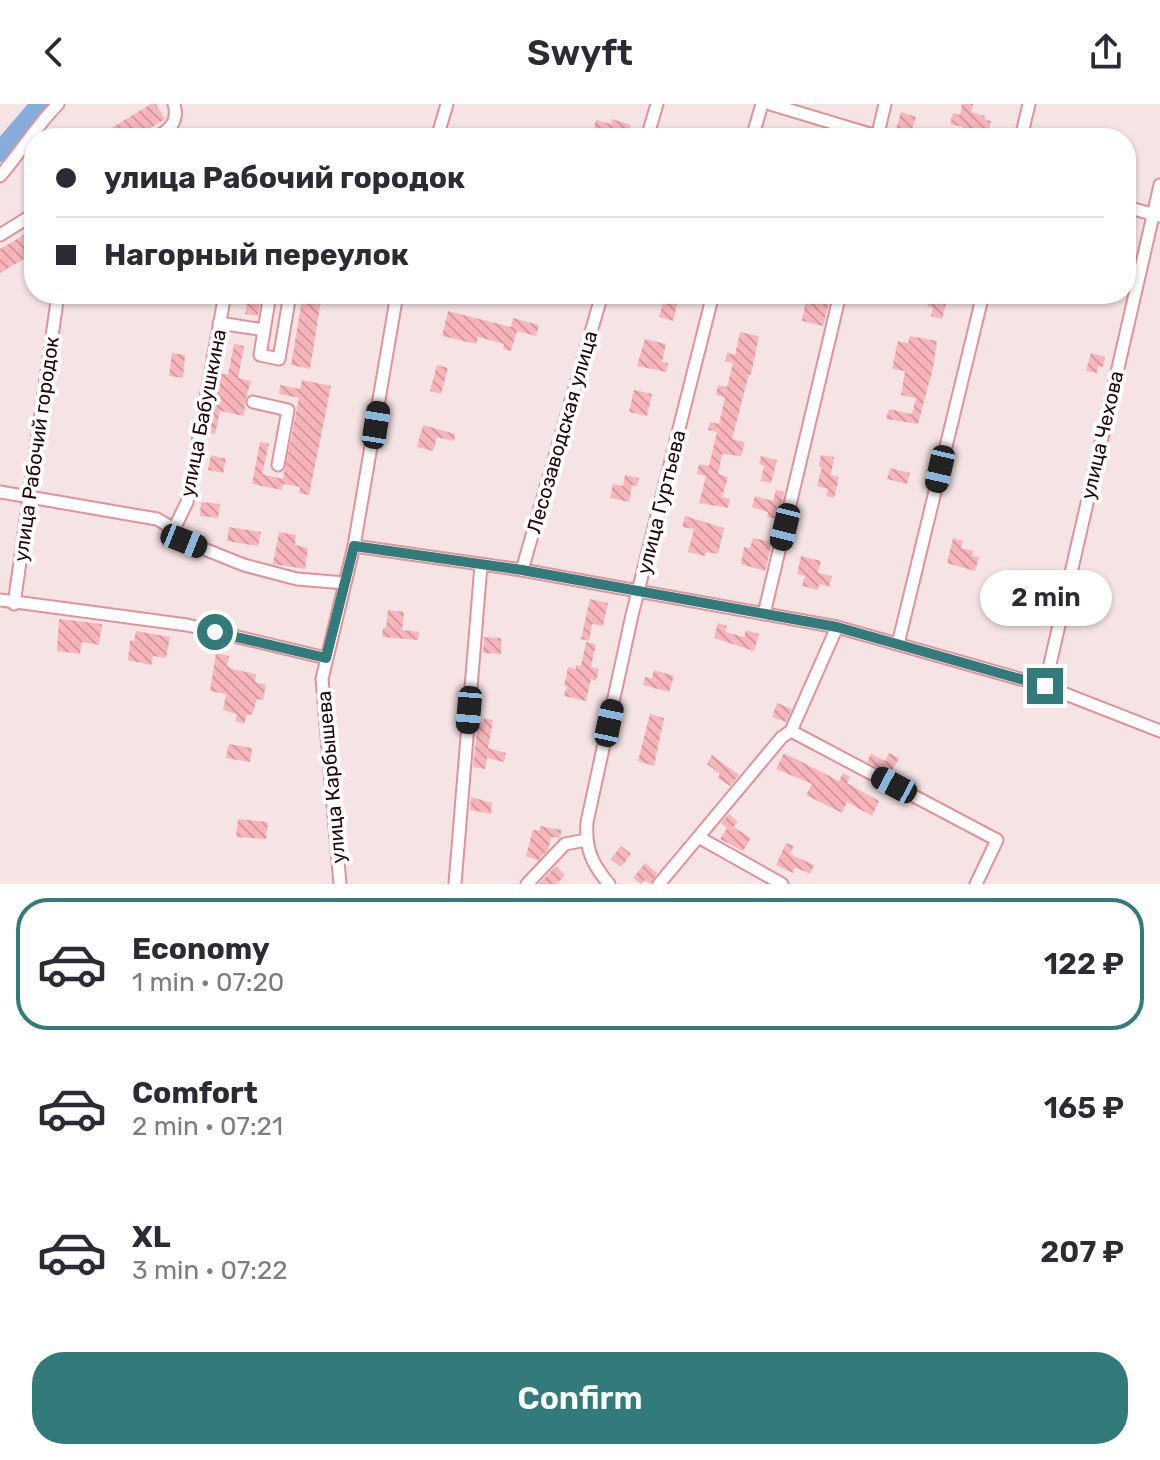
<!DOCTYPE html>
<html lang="en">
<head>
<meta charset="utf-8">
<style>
  body { margin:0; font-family:Rubik,sans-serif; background:#f2f2f3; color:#2b2b33; height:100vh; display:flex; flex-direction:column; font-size:30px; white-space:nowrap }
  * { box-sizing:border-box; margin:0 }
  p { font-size:26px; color:#7c7c81 }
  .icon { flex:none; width:44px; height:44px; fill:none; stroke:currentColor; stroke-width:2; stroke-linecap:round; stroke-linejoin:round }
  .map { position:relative; height:780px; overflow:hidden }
  .drawer { display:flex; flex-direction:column; background:#fff; flex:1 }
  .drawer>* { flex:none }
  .banner { position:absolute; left:24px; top:24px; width:1112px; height:176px; border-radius:32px; box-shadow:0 2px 6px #0004; display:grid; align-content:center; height:176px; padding:0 32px; background:#fff }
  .end { position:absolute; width:36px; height:36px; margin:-18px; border:10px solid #327b7a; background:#fff; box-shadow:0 0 0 4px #fff }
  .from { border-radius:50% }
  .bubble { position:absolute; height:56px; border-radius:28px; background:#fff; box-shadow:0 2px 6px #0004; font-size:26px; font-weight:600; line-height:56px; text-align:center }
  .car { position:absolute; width:24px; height:48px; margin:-24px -12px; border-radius:10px; box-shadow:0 0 6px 2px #0007; background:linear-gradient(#222 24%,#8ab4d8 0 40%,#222 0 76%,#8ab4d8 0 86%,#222 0) }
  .banner b { display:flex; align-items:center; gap:28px; height:76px; font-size:30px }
  .banner b+b { border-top:2px solid #e1e1e2 }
  .banner i { width:20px; height:20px; background:#2b2b33 }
  ul { padding:14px 0 0; list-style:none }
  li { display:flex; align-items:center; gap:24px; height:132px; margin:0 16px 12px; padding:0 16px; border:4px solid transparent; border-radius:32px }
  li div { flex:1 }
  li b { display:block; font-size:30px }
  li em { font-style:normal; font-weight:600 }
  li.active { border-color:#327b7a }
  li>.icon { width:72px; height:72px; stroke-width:1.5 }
  .button { display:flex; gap:16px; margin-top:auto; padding:16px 32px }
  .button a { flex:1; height:92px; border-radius:32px; background:#327b7a; color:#fff; font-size:32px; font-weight:600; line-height:92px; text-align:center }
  header { display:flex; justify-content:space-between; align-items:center; height:104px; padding:0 32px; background:#fff; font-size:36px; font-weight:600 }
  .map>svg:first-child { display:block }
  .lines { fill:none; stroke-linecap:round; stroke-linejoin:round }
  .river { stroke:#85acdb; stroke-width:20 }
  .building { fill:url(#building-back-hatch) }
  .minor-casing { stroke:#e2929a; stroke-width:15 }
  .minor { stroke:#fff; stroke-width:11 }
  .route { stroke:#327b7a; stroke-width:10 }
  .labels { text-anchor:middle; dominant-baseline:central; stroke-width:8; stroke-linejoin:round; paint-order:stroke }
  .street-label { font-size:20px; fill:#210509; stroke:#fff }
</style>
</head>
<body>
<header><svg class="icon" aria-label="back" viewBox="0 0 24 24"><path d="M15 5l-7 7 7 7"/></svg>Swyft<svg class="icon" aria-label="share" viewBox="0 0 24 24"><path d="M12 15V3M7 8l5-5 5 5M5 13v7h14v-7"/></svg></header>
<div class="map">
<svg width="1160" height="780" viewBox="0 0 1160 780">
  <defs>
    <pattern id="building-back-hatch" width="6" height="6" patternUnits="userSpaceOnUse" patternTransform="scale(2)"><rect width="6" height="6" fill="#f8b5bb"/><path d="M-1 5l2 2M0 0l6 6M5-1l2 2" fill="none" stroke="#d49a9f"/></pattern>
  </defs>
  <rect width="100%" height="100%" fill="#f6e4e5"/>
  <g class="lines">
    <path class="river" d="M0 48 41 0"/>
  </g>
  <g class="building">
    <path d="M151 0H156L165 15 134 34H95Z"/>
    <path d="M962 0H973L971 8 985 12 984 15 991 17 987 34 961 30 963 23 950 20 953 9 960 11Z"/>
    <path d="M901 8 916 13 911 29 896 25Z"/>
    <path d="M612 15 631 21 627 34H609V31L593 27 596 16 611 20Z"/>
    <path d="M34 125V149L0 169V145Z"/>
    <path d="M233 190H261L258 212 245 210 247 199 232 197Z"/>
    <path d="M303 190H322L310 265 291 261Z"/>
    <path d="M807 190H831L823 222 802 217Z"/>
    <path d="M899 190H919L947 196 942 215 931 212 933 204 927 202 928 200 899 194Z"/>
    <path d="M664 194 678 197 673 217 659 213Z"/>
    <path d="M448 207 511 223 513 214 539 221 536 232 517 227 511 247 503 245 504 240 478 233 476 240 442 232Z"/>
    <path d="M740 228 759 232 751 271 749 270 732 335 745 338 741 352 722 350 718 370 728 373 722 393 730 395 728 404 699 399 706 372 697 370 699 360 709 362 717 328 708 326 710 318 719 320 725 293 716 291 718 281 727 283 733 259 725 257 727 249 735 251Z"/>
    <path d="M910 232 937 237 933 264 918 320 886 315 889 305 912 310 916 294 901 291 905 267 892 265 898 237 908 239Z"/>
    <path d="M645 235 666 240 662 258 668 259 666 268 637 262Z"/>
    <path d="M234 240 244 242 238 274 251 277 245 297 244 312 220 307 215 330 208 328 219 269 228 271Z"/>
    <path d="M172 249 185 251 183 274 169 272Z"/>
    <path d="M1091 249 1105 253 1103 263 1098 262 1097 269 1086 267Z"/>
    <path d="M437 261 448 264 441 290 430 287Z"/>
    <path d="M302 276 331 282 309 391 299 389 300 383 283 380 282 386 252 380 260 338 269 340 262 370 283 375 299 294 279 290 280 281 300 285Z"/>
    <path d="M634 286 652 290 647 312 629 308Z"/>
    <path d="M423 321 455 330 454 337 437 333 433 347 417 343Z"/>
    <path d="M211 351 226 355 223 369 208 366Z"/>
    <path d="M821 351 834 353 831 371 839 373 834 394 826 392 828 385 817 382 822 363 819 362Z"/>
    <path d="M761 352 777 356 771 379 761 377 764 362 759 360Z"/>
    <path d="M890 364 910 369 907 380 887 375Z"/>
    <path d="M625 371 639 374 637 382 632 381 629 398 610 394 613 380 623 382Z"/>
    <path d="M776 386 784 388 778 415 767 413 768 408 752 403 755 392 773 397Z"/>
    <path d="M201 398 220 400 218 414 200 412Z"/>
    <path d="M685 412 724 424 718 450 706 448 705 452 688 448 694 425 682 423Z"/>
    <path d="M229 423 261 428 258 442 227 437Z"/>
    <path d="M279 428 296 431 295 441 308 444 305 465 273 460Z"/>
    <path d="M753 434 772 438 765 467 741 460 744 443 750 444Z"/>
    <path d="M953 434 963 437 961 444 974 447 972 452 979 453 975 467 947 459Z"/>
    <path d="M801 452 821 457 818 469 832 472 829 483 819 480 818 486 802 482 805 472 797 470Z"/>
    <path d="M590 495 608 499 603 522 592 520 589 537 581 535Z"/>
    <path d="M388 506 404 508 402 526 419 528 418 536 382 533 383 524H386Z"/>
    <path d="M59 515 102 520 99 541 82 538 80 550 57 547Z"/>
    <path d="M718 519 727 522 725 528 744 533 746 526 759 530 754 547 714 534Z"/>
    <path d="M136 527 170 533 166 554 153 552 151 561 128 556 130 536 134 537Z"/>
    <path d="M484 533 501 534V550L483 549Z"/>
    <path d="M586 538 596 540 591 563 599 565 596 577 591 575 586 597 564 592 567 582H564L568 563 576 565V561L581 562Z"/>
    <path d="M216 549 229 552 227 562 232 565 256 570 255 578 266 581 263 596 257 595 252 611 247 610 244 620 235 617 237 610 223 606 226 590 210 587Z"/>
    <path d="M654 566 674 572 669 588 643 581 645 573 652 574Z"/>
    <path d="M777 599 792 605 786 618 772 613Z"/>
    <path d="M650 610 664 614 654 662 638 657Z"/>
    <path d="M484 614 493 616 488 644 506 649 504 658 487 654 485 665 473 663 478 618 483 619Z"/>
    <path d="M229 640 252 644 250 658 226 654Z"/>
    <path d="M784 649 839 677 843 669 850 673 847 679 879 697 872 712 847 698 842 709 806 691 812 680 776 665Z"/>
    <path d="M889 649 899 654 890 670 867 658 871 650 885 657Z"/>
    <path d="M712 651 739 671 730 682 718 674 720 670 707 660Z"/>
    <path d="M471 693 492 699 491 710 470 706Z"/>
    <path d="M729 710 738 718 733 723 751 734 743 747 720 735 727 724 721 719Z"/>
    <path d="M238 715 268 718 266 735 236 733Z"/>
    <path d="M540 722 562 726 559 734 551 733 548 746 538 756 526 752 533 726 539 727Z"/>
    <path d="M786 739 794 742 790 750 814 761 810 770 795 763 793 769 776 761Z"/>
    <path d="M621 742 631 750 621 763 611 755Z"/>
    <path d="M645 759 657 769 651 780 645 776 641 780 633 774Z"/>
    <path d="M556 762 565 771 557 780H539Z"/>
  </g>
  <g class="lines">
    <g class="minor-casing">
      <g id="minor">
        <path d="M770 0 883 34"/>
        <path d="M156 34C170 25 179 18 174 0"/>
        <path d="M437 34 447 0"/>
        <path d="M647 34 657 0"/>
        <path d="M752 34 762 0"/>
        <path d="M877 34 885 0"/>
        <path d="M1021 34 1029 0"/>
        <path d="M0 72C20 49 36 22 58 0"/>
        <path d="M1126 103 1159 112"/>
        <path d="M0 131 34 110"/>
        <path d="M270 190 260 251 279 255 290 190"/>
        <path d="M219 219 264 226"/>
        <path d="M253 298 288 306 278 361"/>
        <path d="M0 388 157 415 174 425 184 437 244 461 297 475 345 479"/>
        <path d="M174 425 187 398 225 190"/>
        <path d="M354 442 522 466 837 523 1045 582 1160 627"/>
        <path d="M522 466 602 190"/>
        <path d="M0 496 187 521 326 554"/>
        <path d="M14 500 58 190"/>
        <path d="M764 510 840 190"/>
        <path d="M898 540 983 190"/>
        <path d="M1045 582 1160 81"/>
        <path d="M791 627 997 736 976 780"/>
        <path d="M700 734 782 780"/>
        <path d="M340 780 322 575 354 442 397 190"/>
        <path d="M455 780 481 461"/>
        <path d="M527 780 565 740 586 736"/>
        <path d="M609 780C592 760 585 745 587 718L632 511 713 190"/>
        <path d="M659 780 782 633 791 627 837 523"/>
      </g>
    </g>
    <use href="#minor" class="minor"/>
  </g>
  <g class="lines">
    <path class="route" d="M215 528 326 554 354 442 522 466 837 523 1045 582"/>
  </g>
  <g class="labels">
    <g class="street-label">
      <text transform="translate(203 309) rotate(-79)">улица Бабушкина</text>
      <text transform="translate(562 328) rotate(-74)">Лесозаводская улица</text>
      <text transform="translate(1102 331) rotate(-77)">улица Чехова</text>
      <text transform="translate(36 345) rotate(-82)">улица Рабочий городок</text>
      <text transform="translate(661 398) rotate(-76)">улица Гуртьева</text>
      <text transform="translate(331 673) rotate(-95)">улица Карбышева</text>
    </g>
  </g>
</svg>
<i class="end from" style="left:215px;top:528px"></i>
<i class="end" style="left:1045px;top:582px"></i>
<div class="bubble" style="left:980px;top:466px;width:132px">2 min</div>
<i class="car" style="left:376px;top:321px;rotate:9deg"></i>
<i class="car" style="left:940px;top:365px;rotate:193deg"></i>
<i class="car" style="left:785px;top:423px;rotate:194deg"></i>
<i class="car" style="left:184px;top:437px;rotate:112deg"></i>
<i class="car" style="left:469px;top:606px;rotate:185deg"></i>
<i class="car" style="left:609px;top:619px;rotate:12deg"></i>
<i class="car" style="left:894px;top:681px;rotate:298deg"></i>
<div class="banner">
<b><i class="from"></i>улица Рабочий городок</b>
<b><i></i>Нагорный переулок</b>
</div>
</div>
<section class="drawer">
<ul>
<li class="active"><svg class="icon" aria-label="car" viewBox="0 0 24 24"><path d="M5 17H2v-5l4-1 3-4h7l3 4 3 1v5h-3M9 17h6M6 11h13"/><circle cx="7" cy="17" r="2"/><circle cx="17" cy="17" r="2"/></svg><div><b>Economy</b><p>1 min · 07:20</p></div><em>122 ₽</em></li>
<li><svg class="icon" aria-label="car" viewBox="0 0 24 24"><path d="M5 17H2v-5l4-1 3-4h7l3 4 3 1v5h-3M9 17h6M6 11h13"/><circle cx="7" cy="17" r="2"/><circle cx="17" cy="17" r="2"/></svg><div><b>Comfort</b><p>2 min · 07:21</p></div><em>165 ₽</em></li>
<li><svg class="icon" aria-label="car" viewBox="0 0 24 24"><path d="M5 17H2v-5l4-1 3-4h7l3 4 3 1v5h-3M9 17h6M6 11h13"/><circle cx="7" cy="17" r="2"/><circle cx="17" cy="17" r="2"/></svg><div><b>XL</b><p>3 min · 07:22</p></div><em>207 ₽</em></li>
</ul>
<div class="button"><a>Confirm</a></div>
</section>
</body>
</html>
